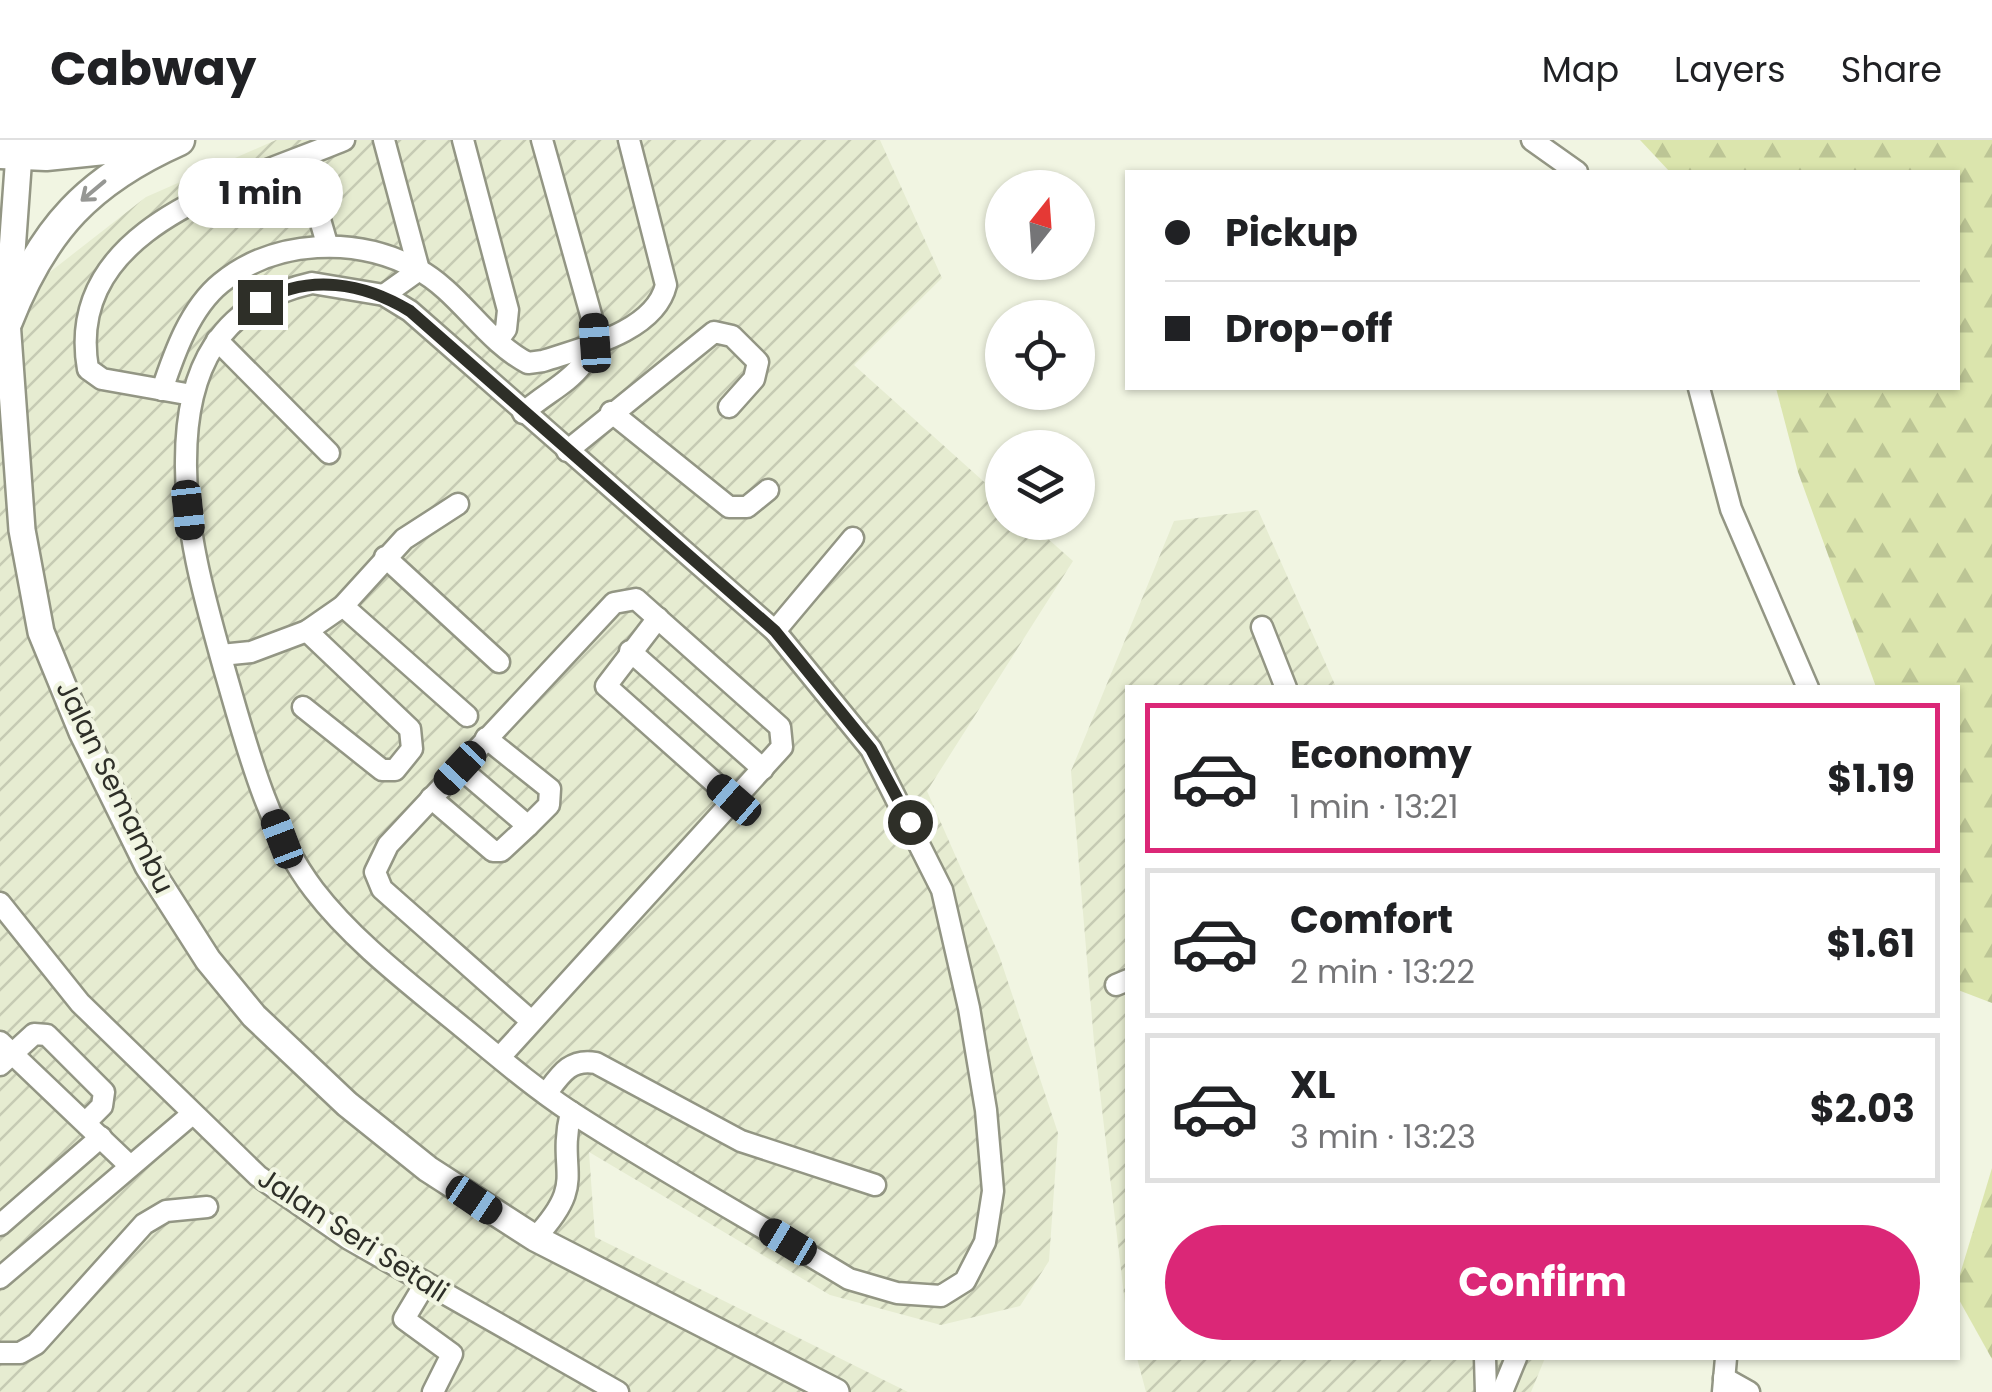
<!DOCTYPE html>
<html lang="en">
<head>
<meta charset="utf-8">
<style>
  body { margin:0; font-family:Poppins,sans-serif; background:#f2f2f2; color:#202124; height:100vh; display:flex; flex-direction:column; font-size:38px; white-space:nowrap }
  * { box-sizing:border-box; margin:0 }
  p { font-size:32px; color:#757577 }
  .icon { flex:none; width:55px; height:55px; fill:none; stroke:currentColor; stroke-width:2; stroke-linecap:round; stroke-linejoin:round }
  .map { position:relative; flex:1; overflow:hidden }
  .panel { position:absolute; left:1125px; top:545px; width:835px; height:675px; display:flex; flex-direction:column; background:#fff; border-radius:0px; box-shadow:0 2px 8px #0004 }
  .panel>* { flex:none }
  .guide { position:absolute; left:1125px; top:30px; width:835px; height:220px; border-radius:0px; box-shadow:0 2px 8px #0004; display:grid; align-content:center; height:220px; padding:0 40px; background:#fff }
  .needle { width:65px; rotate:17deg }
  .tools { position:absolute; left:985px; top:30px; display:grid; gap:20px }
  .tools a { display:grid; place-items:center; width:110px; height:110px; border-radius:50%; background:#fff; box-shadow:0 2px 8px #0004; font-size:50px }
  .end { position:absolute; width:45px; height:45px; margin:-22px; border:12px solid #2e2f28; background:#fff; box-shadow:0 0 0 5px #fff }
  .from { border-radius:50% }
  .bubble { position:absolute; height:70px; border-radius:35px; background:#fff; box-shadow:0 2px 8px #0004; font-size:32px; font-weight:700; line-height:70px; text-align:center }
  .car { position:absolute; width:30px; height:60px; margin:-30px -15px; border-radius:12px; box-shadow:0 0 8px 2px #0007; background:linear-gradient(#222 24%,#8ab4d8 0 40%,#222 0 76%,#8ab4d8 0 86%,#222 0) }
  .guide b { display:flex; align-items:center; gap:35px; height:95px; font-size:38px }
  .guide b+b { border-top:2px solid #e0e0e0 }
  .guide i { width:25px; height:25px; background:#202124 }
  ul { padding:18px 0 0; list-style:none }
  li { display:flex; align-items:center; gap:30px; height:150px; margin:0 20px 15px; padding:0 20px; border:5px solid #e0e0e0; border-radius:0px }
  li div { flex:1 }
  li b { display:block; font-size:38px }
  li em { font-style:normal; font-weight:700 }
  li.selected { border-color:#db2777 }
  li>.icon { width:90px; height:90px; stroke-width:1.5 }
  .action { display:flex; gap:20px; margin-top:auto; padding:20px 40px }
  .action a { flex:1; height:115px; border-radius:60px; background:#db2777; color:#fff; font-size:40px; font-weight:700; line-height:115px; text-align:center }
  header { display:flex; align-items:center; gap:60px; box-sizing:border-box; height:140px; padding:0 50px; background:#fff; border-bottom:2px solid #e0e0e0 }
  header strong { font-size:48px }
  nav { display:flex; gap:55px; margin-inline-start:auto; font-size:35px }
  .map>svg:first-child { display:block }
  .industrial { fill:url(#industrial-furrows) }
  .forest { fill:url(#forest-firs) }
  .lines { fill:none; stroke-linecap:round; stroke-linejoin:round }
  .minor-casing { stroke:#939684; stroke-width:25 }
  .major-casing { stroke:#939684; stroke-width:30 }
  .highway-casing { stroke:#939684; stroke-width:35 }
  .minor { stroke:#fff; stroke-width:20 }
  .major { stroke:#fff; stroke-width:25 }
  .highway { stroke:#fff; stroke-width:30 }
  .oneway { stroke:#969794 }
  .route { stroke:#2e2f28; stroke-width:12 }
  .labels { text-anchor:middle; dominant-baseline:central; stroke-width:9; stroke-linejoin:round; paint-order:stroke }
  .street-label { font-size:28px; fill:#2e2f28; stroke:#f1f5e2 }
</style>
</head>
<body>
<header>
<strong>Cabway</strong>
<nav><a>Map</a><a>Layers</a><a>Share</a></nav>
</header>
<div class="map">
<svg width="1992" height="1252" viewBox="0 0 1992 1252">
  <defs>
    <pattern id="industrial-furrows" width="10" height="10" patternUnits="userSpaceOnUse" patternTransform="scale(2.5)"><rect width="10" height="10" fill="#e6ecd1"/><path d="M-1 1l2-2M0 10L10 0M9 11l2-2" fill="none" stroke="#c6cbb3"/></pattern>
    <pattern id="forest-firs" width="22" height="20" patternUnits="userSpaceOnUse" patternTransform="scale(2.5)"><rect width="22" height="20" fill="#dbe5ad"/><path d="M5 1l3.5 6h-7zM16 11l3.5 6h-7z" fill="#bcc595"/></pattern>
  </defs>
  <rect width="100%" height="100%" fill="#f1f5e2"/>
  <g class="industrial">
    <path d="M276 0H880L942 138 854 225 1002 358V382L1030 383 1073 421 927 651 999 815 1058 993 1049 1121 1020 1166 941 1185 830 1155 589 1012 595 1097 908 1252H0V171L146 57Z"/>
    <path d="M1258 370 1336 547 1128 548 1127 1180 1094 902 1071 631 1174 381Z"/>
    <path d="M1137 1218H1545L1531 1252H1146Z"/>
  </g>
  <g class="forest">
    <path d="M1640 0H1992V863L1958 850V548L1876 547 1798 332 1776 248H1958V32H1670Z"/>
    <path d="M1992 1028V1219L1958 1158V1141Z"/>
  </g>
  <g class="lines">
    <g class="minor-casing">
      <g id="minor">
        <path d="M463 0 508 170 506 189 498 200"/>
        <path d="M1532 0 1577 32"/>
        <path d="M302 17 327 104"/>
        <path d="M312 143 384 155 410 171 775 491 871 609 942 750 969 868 986 970 993 1051 985 1102 965 1141 941 1156 897 1153 849 1139C757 1083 662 1031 571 972 527 943 487 907 446 874 401 837 350 797 314 750 266 687 246 603 224 528 205 460 185 392 186 321 186 229 219 164 312 143Z"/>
        <path d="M384 155 419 130 384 0"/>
        <path d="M217 200 329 313"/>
        <path d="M1699 248 1731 369 1808 548"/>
        <path d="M162 250C174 214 190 168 221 143 275 99 357 96 417 129 459 151 485 201 528 223L543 221C582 208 655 192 666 145L629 0"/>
        <path d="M192 255 102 239 88 229C63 85 242 43 344 0"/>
        <path d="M611 272 729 367H747L768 350"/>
        <path d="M523 273C557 243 597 233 593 182L542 0"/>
        <path d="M567 311 714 192 732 196 758 222 754 239 729 267"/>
        <path d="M385 417 499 522"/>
        <path d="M343 466 467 576"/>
        <path d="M658 478 606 546 734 660"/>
        <path d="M1262 487 1286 548"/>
        <path d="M775 491 853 398"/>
        <path d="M630 511 763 629"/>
        <path d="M221 515 251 512 307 491 343 466 404 399 458 364"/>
        <path d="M303 567 382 630H395L412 609 410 589 307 491"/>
        <path d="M486 598 550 649 549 665 528 686"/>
        <path d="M431 658 493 711H501L528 686 460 628"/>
        <path d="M0 763 80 863 258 1036 349 1099 618 1252"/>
        <path d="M1116 845 1128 840"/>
        <path d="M0 902 129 1025"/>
        <path d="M500 917 782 607 780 587 636 459 614 463 388 705 375 732 382 749 530 880"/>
        <path d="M0 925 34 894 47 895 104 952 102 966 87 981"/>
        <path d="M546 954C560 935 570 918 596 923L741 1001 875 1045"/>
        <path d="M0 1085 101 997"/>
        <path d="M535 1098C589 1040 556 1035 571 972"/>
        <path d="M0 1138 191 975"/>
        <path d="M425 1144 404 1179 452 1214 433 1252"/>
        <path d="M0 1213H20L36 1204 144 1084 166 1071 207 1067"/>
        <path d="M1485 1218 1486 1252"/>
        <path d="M1724 1238 1749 1252"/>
        <path d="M1502 1252 1516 1218"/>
        <path d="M1723 1252 1726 1218"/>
      </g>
    </g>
    <g class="major-casing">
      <path id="major" d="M20 0 7 181 22 390 41 492 82 592 148 726 208 820 254 876 347 964 428 1029 535 1098 836 1252"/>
    </g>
    <g class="highway-casing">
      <g id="highway">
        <path d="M0 13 46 15 153 4"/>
        <path d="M7 181C43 89 89 40 179 0"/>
      </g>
    </g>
    <use href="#minor" class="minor"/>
    <use href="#major" class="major"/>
    <use href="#highway" class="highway"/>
  </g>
  <defs><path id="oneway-shaft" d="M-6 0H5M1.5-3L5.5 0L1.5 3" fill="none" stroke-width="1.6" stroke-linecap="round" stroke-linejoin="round" transform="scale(2.5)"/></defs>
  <use class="oneway" href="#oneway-shaft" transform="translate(93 51) rotate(140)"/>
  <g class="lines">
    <path class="route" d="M260 162C309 133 364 143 410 171L775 491 871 609 910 682"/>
  </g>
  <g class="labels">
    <g class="street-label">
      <text transform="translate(115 647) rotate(64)">Jalan Semambu</text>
      <text transform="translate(353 1095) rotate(33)">Jalan Seri Setali</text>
    </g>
  </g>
</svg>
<div class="tools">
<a><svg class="needle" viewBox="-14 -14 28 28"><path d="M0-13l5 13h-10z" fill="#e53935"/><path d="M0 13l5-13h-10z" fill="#757577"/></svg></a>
<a><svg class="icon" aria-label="locate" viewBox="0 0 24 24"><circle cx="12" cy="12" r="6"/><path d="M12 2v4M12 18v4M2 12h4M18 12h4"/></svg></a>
<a><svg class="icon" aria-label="layers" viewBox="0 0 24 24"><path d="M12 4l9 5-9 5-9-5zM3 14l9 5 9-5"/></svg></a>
</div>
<i class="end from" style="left:910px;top:682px"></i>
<i class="end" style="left:260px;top:162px"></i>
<div class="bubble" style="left:178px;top:18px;width:165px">1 min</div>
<i class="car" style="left:595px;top:203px;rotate:356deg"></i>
<i class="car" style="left:188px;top:370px;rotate:174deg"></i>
<i class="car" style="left:460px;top:628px;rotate:223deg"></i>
<i class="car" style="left:734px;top:660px;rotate:311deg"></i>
<i class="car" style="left:282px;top:699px;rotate:339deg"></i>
<i class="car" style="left:474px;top:1060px;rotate:124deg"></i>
<i class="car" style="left:788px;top:1102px;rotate:301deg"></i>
<div class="guide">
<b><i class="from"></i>Pickup</b>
<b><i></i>Drop-off</b>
</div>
<section class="panel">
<ul>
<li class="selected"><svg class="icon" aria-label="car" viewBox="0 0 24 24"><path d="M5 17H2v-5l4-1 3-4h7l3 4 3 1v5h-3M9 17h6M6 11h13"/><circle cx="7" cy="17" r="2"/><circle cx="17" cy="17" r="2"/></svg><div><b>Economy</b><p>1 min · 13:21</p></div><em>$1.19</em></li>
<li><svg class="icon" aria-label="car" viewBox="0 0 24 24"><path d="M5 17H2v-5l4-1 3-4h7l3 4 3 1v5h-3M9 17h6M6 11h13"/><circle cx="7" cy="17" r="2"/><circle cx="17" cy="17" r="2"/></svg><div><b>Comfort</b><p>2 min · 13:22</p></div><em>$1.61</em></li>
<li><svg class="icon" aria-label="car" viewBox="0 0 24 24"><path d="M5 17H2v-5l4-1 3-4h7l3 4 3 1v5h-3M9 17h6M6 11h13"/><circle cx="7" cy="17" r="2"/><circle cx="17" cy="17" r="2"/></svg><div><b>XL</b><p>3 min · 13:23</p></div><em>$2.03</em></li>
</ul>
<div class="action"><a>Confirm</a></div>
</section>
</div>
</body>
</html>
